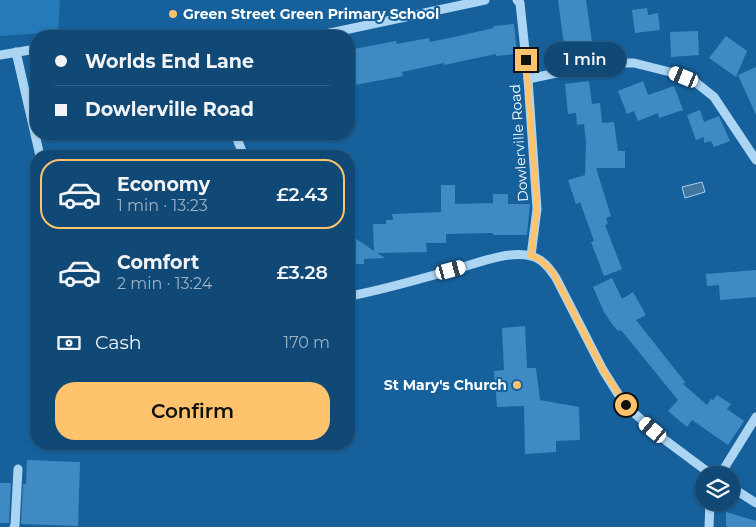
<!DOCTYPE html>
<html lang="en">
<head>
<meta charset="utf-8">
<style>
  body { margin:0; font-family:Montserrat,sans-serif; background:#1e537d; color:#f1f3f6; height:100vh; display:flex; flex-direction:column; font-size:19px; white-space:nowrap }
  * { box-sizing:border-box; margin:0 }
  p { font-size:16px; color:#9cb2c5 }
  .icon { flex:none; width:28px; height:28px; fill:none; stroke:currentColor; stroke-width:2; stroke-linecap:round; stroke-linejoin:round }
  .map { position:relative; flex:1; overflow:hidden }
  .side { position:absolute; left:30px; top:150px; width:325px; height:300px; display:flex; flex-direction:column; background:#104975; border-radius:20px; box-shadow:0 1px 4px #0004,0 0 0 1px #306187 }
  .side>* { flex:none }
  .top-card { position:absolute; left:30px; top:30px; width:325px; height:110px; border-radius:20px; box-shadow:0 1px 4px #0004,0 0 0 1px #306187; display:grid; align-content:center; height:110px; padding:0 25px; background:#104975 }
  .controls { position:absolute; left:695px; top:466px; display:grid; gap:10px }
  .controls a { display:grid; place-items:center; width:45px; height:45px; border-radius:50%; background:#104975; box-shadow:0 1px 4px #0004,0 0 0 1px #306187; font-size:25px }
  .end { position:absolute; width:22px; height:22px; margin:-11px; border:6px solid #ffc36e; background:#111; box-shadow:0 0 0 2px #111 }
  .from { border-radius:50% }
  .bubble { position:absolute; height:35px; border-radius:18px; background:#104975; box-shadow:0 1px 4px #0004,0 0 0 1px #306187; font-size:16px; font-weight:600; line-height:35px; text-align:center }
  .car { position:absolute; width:15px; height:30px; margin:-15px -8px; border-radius:6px; box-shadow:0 0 4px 1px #0007; background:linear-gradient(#fff 24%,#345 0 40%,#fff 0 76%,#345 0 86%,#fff 0) }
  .top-card b { display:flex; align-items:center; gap:18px; height:48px; font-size:19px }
  .top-card b+b { border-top:1px solid #306187 }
  .top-card i { width:12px; height:12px; background:#f1f3f6 }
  ul { padding:9px 0 0; list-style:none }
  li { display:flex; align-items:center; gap:15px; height:70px; margin:0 10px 8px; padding:0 15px; border:2px solid transparent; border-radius:20px }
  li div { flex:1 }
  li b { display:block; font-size:19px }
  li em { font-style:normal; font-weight:600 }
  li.selected { border-color:#ffc36e }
  li>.icon { width:45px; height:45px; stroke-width:1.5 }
  .pay { display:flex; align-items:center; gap:12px; height:55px; padding:0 25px; font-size:19px }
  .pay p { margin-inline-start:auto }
  .button { display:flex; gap:10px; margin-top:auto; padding:10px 25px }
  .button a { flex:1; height:58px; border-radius:20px; background:#ffc36e; color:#111; font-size:20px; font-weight:600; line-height:58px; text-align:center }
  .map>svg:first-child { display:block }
  .green { fill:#257ab9 }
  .water { fill:#41769f; stroke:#9fd2f5 }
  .building { fill:#3f8ac2 }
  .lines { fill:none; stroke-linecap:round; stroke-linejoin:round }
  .minor { stroke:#acd5f3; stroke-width:9 }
  .route { stroke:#ffc36e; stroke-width:6 }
  .poi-dot { fill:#ffc36e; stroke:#16619c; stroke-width:2 }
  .labels { text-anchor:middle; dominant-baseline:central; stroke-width:4; stroke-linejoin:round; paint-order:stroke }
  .poi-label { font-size:14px; font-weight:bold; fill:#fff; stroke:#16619c; text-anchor:start }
  .street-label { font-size:14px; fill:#fff; stroke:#16619c }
</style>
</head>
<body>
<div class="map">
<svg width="756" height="527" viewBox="0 0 756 527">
  <rect width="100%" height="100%" fill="#16619c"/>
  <path class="green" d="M0 0H60L58 32 0 36Z"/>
  <path class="water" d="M702 182 705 192 685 198 682 187Z"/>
  <g class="building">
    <path d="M558 0H586L594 56 566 60Z"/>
    <path d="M647 8 648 15 658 13 660 30 635 33 632 10Z"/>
    <path d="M514 24 517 54 496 56V54L458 62 444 65V63L402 72 403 76 349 86V50L396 41 397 44 429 38 430 42 463 35 494 28 493 26Z"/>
    <path d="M698 31 699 55 671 57 670 32Z"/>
    <path d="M726 36 747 51 736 77 709 58Z"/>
    <path d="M756 67V115L738 75Z"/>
    <path d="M589 81 592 104 600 103 602 123 614 122 618 151H625V168H596L611 216 606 218 608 224 605 225 622 269 604 276 591 242 594 241 580 202 576 204 568 180 585 175 586 142 584 124 577 125 576 113 568 114 565 84Z"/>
    <path d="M643 81 648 95 674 86 683 110 659 118 658 113 638 121 634 111 627 114 618 91Z"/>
    <path d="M700 110 704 122 719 116 730 141 714 147 711 141 704 143V137L696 140 687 115Z"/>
    <path d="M441 185H455V204L493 203V194H508V204H530L527 235H493V233L446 234V243H426L427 252 377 253 385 258 364 259V264H349V234L374 251 373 224H386V220H393L392 214 441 212Z"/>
    <path d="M756 270V297L720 300 719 285 707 286 706 274Z"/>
    <path d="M612 278 622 299 633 292 646 315 636 320 685 382 683 384 707 405 711 399 713 400 717 395 731 404 727 409 744 421 728 445 692 420 687 427 668 411 678 400 621 330 618 331 612 324 604 312 593 287Z"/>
    <path d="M525 326 527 368H536L540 400 579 407 580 440 556 441V452L525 454 524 406 497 407 494 371 504 370 502 328Z"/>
    <path d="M27 460 80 462 78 526 21 524 23 484H26Z"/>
    <path d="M0 483H11L9 523H0Z"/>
    <path d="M726 512 756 521V527H728L726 526Z"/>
  </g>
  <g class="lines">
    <g class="minor">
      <path d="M517 0 520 3 528 79 537 209 531 256"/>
      <path d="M316 36 485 0"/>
      <path d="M16 52 40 156"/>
      <path d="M0 55 36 49"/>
      <path d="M528 79 590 66 617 63H634L674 73 694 81 714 97 756 160"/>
      <path d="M235 134 244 156"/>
      <path d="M349 296C384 290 418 279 453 270 476 264 507 250 531 256 543 259 550 269 556 278L603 370 625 405 661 437 712 475"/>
      <path d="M720 475 756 417"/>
      <path d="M731 487 756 503"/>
      <path d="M14 527 15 525 18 469"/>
      <path d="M709 527 710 502"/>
    </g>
  </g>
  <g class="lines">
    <path class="route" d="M526 60 537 209 531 256 539 259 552 271 603 370 626 405"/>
  </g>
  <g class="poi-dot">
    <circle cx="173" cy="14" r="5"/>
    <circle cx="517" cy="385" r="5"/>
  </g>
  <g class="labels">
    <g class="poi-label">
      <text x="183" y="14">Green Street Green Primary School</text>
      <text x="507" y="385" text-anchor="end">St Mary's Church</text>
    </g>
    <g class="street-label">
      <text transform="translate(519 143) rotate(-94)">Dowlerville Road</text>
    </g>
  </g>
</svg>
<div class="controls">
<a><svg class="icon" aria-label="layers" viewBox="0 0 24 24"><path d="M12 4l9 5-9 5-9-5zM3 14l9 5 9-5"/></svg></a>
</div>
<i class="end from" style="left:626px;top:405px"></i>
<i class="end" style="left:526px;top:60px"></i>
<div class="bubble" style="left:544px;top:42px;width:82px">1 min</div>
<i class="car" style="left:684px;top:77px;rotate:292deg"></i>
<i class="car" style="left:451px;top:270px;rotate:75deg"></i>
<i class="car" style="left:653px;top:430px;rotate:310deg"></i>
<div class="top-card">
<b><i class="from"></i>Worlds End Lane</b>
<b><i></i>Dowlerville Road</b>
</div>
<section class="side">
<ul>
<li class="selected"><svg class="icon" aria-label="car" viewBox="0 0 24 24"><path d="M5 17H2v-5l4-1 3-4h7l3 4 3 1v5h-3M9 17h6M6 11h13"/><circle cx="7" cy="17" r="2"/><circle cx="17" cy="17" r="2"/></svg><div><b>Economy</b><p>1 min · 13:23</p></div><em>£2.43</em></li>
<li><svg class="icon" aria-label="car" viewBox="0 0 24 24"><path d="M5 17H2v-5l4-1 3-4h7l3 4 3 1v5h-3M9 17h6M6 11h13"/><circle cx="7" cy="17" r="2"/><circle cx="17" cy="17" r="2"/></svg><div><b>Comfort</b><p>2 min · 13:24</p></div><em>£3.28</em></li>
</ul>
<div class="pay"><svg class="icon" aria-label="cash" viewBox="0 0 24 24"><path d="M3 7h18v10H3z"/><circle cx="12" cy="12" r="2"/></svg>Cash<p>170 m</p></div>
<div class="button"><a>Confirm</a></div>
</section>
</div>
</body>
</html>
